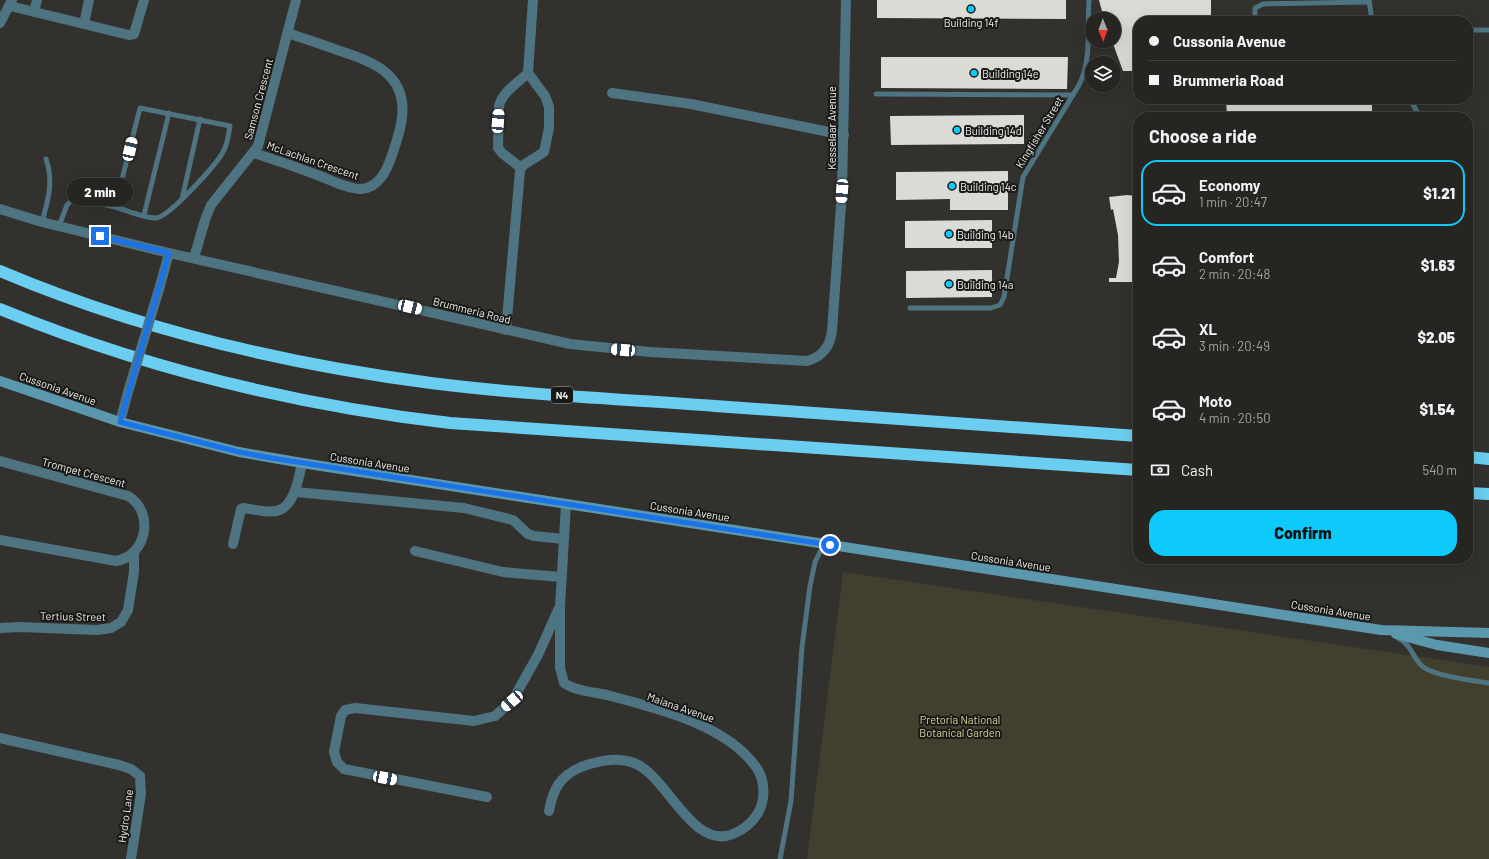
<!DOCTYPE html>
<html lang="en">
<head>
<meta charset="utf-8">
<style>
  body { margin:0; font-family:Barlow,sans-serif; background:#2e2d2a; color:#f1f3f6; height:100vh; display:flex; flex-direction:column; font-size:15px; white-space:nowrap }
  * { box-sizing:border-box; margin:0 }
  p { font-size:13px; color:#a4a5a5 }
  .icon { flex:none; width:22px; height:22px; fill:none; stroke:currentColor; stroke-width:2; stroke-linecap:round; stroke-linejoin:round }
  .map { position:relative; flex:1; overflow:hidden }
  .panel { position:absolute; left:1133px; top:112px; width:340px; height:452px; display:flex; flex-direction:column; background:#262522; border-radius:16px; box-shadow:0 4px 16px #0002,0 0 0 1px #424240 }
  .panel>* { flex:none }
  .banner { position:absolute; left:1133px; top:16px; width:340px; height:88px; border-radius:16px; box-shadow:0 4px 16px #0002,0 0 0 1px #424240; display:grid; align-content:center; height:88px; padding:0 16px; background:#262522 }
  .needle { width:26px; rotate:179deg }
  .controls { position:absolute; left:1085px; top:12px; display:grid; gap:8px }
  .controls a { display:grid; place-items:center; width:36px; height:36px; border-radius:50%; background:#262522; box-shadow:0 4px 16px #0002,0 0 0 1px #424240; font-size:20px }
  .end { position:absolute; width:18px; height:18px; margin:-9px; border:5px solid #1a73e8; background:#fff; box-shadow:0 0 0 2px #fff }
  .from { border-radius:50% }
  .bubble { position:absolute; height:28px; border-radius:14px; background:#262522; box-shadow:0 4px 16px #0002,0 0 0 1px #424240; font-size:13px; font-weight:800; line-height:28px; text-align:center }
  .car { position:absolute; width:12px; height:24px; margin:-12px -6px; border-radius:5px; box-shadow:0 0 3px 1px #0007; background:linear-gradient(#fff 24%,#345 0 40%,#fff 0 76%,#345 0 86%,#fff 0) }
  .banner b { display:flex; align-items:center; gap:14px; height:38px; font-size:15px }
  .banner b+b { border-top:1px solid #424240 }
  .banner i { width:10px; height:10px; background:#f1f3f6 }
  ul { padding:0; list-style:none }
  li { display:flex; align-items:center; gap:12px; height:66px; margin:0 8px 6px; padding:0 8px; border:2px solid transparent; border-radius:16px }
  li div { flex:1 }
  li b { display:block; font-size:15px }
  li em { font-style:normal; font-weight:800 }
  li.current { border-color:#0dcafa }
  li>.icon { width:36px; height:36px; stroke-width:1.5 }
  h2 { padding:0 16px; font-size:18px; line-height:48px }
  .pay { display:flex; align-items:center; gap:10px; height:44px; padding:0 16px; font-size:15px }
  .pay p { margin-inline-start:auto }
  .primary-button { display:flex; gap:8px; margin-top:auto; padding:8px 16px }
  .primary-button a { flex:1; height:46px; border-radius:16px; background:#0dcafa; color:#111; font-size:16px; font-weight:800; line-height:46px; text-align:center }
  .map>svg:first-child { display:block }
  .green { fill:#413f2d }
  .building { fill:#dbdbd5 }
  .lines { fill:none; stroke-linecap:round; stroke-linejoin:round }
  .service { stroke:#4e7381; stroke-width:5 }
  .minor { stroke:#4e7381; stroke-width:10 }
  .secondary { stroke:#5b98ae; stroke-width:10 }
  .motorway { stroke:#6bcef0; stroke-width:12 }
  .minor-bridge { stroke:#4e7381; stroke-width:10 }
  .route { stroke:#1a73e8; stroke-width:5 }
  .poi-dot { fill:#0dcafa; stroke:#191917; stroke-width:1.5 }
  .labels { text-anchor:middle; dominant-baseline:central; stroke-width:4; stroke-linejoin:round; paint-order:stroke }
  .shield { fill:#191917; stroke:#aeadab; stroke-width:1 }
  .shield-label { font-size:10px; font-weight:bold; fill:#eeedea }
  .poi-label { font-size:11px; fill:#eeedea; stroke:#191917; text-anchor:start }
  .street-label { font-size:11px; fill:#eeedea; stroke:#191917 }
  .park-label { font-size:11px; fill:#dad39a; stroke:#191917 }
</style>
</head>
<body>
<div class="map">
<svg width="1489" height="859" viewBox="0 0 1489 859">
  <rect width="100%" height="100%" fill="#32312d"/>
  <path class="green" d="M843 572 1489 667V859H807Z"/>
  <g class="building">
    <path d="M877 0H1066V19L877 18Z"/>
    <path d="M1099 0H1211V21H1138V71H1123L1112 41H1114V19H1104Z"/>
    <path d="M881 57H1068L1067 89 881 88Z"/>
    <path d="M1226 99H1372V117H1227Z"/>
    <path d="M1024 115V144L891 145 890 116Z"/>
    <path d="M1008 171V210H950V199L896 200V172Z"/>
    <path d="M1127 195 1138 196V209L1135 222H1138V262H1133L1138 282H1109V278H1116L1119 262 1118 235 1113 209 1111 210 1109 197Z"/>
    <path d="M992 220V248H905V221Z"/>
    <path d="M992 270V297L906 298V271Z"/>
  </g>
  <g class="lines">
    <g class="service">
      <path d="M1369 0 1372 21"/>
      <path d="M1255 21V8L1263 4 1369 2"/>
      <path d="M1468 30H1489"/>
      <path d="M876 94 1073 95"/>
      <path d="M1410 99 1420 117"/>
      <path d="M182 199 200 119"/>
      <path d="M144 215 169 113"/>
      <path d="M42 222C48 200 54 182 46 159"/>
      <path d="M59 226 67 205 72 200H85L115 207 140 108 230 126C228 135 228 144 223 152 216 165 169 217 156 218 146 219 126 210 115 207"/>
      <path d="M910 308H991L1000 305 1004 297 1023 177 1079 85C1092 60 1087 28 1089 0"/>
      <path d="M1398 638C1412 645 1412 657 1422 666 1432 676 1475 681 1489 683"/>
      <path d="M780 859 791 801 802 647 810 586 815 562 824 544"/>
    </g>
    <g class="minor">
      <path d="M10 6 129 35 134 34 144 0"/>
      <path d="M34 12 37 0"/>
      <path d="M0 23 12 0"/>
      <path d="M84 24 89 0"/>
      <path d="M612 93 691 104 844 135"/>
      <path d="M254 153C276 160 299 168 320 176 333 181 348 189 361 189 379 188 387 170 392 155 396 143 401 130 402 117 407 73 371 61 337 50 321 44 305 39 288 33"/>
      <path d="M521 168 502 153 498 148 499 106C502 92 518 83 528 73"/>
      <path d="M0 209 42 222 169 253 570 344 650 352 807 361C822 357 830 347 832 331L842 191 846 0"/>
      <path d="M194 258 205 220 211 205 258 146 296 0"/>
      <path d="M160 286 169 253"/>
      <path d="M506 330 520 171 522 166 544 152 549 128V107L545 96 528 73 533 0"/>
      <path d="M120 422 128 392"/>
      <path d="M0 461 128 496C155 512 147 556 116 561L0 540"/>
      <path d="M296 492 464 508 513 520 528 534 534 536 564 539"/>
      <path d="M233 544 241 509 243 508C253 509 270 514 280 510 295 503 299 477 302 463"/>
      <path d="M415 551 503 572 560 577"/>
      <path d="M0 628 20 627 97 630 111 628 121 622 128 610 134 572V554"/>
      <path d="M0 738 119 765 131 769 140 776 141 794 131 859"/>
      <path d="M487 797 344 769 337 762 334 752 341 716 345 710 355 708 474 721 495 716 512 701 538 655 558 610"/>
      <path d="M549 811C553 789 560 776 581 767 597 761 616 756 634 763 667 775 692 851 733 834 743 830 752 823 758 813 766 799 765 780 756 767 726 724 655 708 607 695 593 692 575 691 564 683L560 668V607L566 504"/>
    </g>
    <g class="secondary">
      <path d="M0 381 120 422 239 452 302 463 1381 630 1489 633"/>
      <path d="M1396 634 1437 645 1489 653"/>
    </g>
    <g class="motorway">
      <path d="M0 271C137 329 285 364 431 383 525 395 621 399 715 406 856 416 997 426 1138 436"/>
      <path d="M0 309C144 368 296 405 450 423L1138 470"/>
      <path d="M1468 457 1489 459"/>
      <path d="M1468 493 1489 494"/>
    </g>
    <path class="minor-bridge" d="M128 392 160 286"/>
  </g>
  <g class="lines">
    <path class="route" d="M100 236 169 253 120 422 239 452 265 457 830 545"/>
  </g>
  <g class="poi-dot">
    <circle cx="971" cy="9" r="4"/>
    <circle cx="974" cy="73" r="4"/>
    <circle cx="957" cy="130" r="4"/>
    <circle cx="952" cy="186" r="4"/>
    <circle cx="949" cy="234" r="4"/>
    <circle cx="949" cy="284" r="4"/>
  </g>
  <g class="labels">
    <rect class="shield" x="551" y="387" width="22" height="16" rx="3"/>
    <g class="shield-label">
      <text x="562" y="395">N4</text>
    </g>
    <g class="poi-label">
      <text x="971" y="22" text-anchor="middle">Building 14f</text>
      <text x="982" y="73">Building 14e</text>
      <text x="965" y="130">Building 14d</text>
      <text x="960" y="186">Building 14c</text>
      <text x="957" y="234">Building 14b</text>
      <text x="957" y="284">Building 14a</text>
    </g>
    <g class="street-label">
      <text transform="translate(258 99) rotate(-75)">Samson Crescent</text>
      <text transform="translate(831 128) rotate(-90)">Kesselaar Avenue</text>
      <text transform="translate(1039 132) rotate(-59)">Kingfisher Street</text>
      <text transform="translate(313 160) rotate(19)">McLachlan Crescent</text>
      <text transform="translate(472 310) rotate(14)">Brummeria Road</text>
      <text transform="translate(58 388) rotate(19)">Cussonia Avenue</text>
      <text transform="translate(370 462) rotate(9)">Cussonia Avenue</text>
      <text transform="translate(84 472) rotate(15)">Trompet Crescent</text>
      <text transform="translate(690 511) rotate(9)">Cussonia Avenue</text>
      <text transform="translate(1011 561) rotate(9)">Cussonia Avenue</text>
      <text transform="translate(1331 610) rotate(9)">Cussonia Avenue</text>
      <text transform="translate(73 616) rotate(1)">Tertius Street</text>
      <text transform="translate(681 707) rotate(19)">Maiana Avenue</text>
      <text transform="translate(125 816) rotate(-82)">Hydro Lane</text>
    </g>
    <g class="park-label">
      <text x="960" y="719">Pretoria National<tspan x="960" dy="13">Botanical Garden</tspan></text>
    </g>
  </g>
</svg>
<div class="controls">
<a><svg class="needle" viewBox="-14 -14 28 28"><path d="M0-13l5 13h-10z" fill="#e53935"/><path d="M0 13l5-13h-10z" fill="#a4a5a5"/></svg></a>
<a><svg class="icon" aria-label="layers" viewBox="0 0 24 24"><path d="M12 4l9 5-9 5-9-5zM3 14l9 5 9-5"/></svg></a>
</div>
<i class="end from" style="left:830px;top:545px"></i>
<i class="end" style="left:100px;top:236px"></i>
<div class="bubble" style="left:67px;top:178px;width:66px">2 min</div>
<i class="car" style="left:498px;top:121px;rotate:4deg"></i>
<i class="car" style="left:130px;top:149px;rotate:13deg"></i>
<i class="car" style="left:842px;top:191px;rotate:184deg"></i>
<i class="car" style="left:410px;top:307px;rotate:103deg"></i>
<i class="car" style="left:623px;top:350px;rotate:274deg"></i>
<i class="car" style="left:512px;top:701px;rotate:229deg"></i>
<i class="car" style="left:385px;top:778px;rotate:101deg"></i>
<div class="banner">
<b><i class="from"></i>Cussonia Avenue</b>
<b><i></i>Brummeria Road</b>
</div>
<section class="panel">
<h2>Choose a ride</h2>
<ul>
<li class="current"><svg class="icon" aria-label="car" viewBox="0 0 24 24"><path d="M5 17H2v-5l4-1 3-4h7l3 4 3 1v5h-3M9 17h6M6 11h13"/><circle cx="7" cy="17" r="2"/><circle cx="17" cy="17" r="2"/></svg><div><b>Economy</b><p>1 min · 20:47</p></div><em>$1.21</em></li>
<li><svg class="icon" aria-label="car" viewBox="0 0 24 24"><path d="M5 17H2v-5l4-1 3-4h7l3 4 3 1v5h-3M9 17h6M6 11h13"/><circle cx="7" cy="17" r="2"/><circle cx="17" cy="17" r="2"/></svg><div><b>Comfort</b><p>2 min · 20:48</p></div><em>$1.63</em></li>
<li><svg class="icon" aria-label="car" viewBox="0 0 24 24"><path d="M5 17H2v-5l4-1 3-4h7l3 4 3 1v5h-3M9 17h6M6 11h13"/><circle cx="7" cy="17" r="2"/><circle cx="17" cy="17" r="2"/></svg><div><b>XL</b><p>3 min · 20:49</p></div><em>$2.05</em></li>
<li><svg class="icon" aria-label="car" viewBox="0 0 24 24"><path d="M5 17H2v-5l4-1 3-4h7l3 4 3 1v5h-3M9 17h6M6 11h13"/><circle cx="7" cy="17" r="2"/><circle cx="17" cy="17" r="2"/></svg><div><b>Moto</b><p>4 min · 20:50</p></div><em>$1.54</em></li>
</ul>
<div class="pay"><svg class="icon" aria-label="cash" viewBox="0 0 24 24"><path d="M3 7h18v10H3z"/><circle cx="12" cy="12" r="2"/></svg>Cash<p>540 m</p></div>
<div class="primary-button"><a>Confirm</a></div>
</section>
</div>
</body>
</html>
